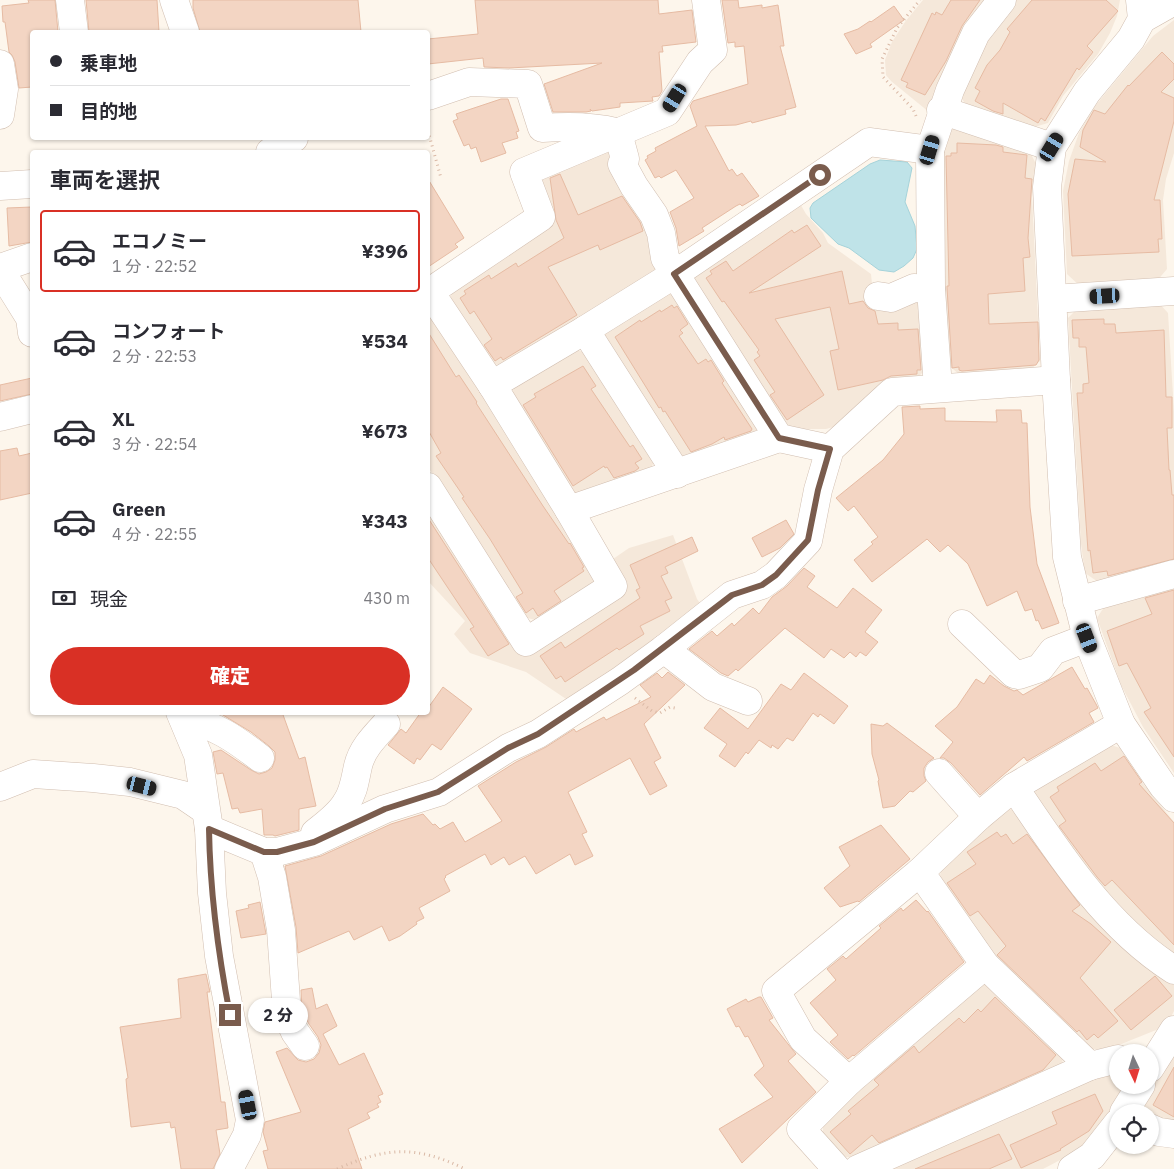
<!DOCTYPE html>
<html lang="ja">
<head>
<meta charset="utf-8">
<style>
  body { margin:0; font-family:"IBM Plex Sans","Noto Sans JP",sans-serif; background:#f2f2f3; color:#2b2b33; height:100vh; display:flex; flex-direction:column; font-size:19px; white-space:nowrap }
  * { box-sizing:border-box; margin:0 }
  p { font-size:16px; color:#7c7c81 }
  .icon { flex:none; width:28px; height:28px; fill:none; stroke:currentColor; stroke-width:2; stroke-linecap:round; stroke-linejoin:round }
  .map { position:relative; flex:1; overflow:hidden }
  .panel { position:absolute; left:30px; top:150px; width:400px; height:565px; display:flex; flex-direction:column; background:#fff; border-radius:5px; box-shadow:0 1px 4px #0004 }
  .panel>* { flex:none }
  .hud { position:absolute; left:30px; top:30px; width:400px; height:110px; border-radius:5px; box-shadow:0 1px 4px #0004; display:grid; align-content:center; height:110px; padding:0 20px; background:#fff }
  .needle { width:32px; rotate:176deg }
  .tools { position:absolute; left:1109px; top:1044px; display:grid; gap:10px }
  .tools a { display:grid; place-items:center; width:50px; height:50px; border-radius:50%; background:#fff; box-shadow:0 1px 4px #0004; font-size:25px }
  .end { position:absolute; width:22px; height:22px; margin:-11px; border:6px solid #7a5c4d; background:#fff; box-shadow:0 0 0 2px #fff }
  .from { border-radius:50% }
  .bubble { position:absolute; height:35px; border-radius:18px; background:#fff; box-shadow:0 1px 4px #0004; font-size:16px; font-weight:800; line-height:35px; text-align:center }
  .car { position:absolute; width:15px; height:30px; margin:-15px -8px; border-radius:6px; box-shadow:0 0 4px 1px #0007; background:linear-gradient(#222 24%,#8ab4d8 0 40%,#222 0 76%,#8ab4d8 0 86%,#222 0) }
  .hud b { display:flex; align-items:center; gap:18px; height:48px; font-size:19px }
  .hud b+b { border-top:1px solid #e1e1e2 }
  .hud i { width:12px; height:12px; background:#2b2b33 }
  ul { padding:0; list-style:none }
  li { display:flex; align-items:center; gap:15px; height:82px; margin:0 10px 8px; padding:0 10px; border:2px solid transparent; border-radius:5px }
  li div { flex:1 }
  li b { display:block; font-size:19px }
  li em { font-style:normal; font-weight:800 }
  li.on { border-color:#d93025 }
  li>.icon { width:45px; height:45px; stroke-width:1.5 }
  h2 { padding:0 20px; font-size:22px; line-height:60px }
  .pay { display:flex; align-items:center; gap:12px; height:55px; padding:0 20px; font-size:19px }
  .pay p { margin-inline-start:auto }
  .cta { display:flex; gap:10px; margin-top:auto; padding:10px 20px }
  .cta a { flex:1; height:58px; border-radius:30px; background:#d93025; color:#fff; font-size:20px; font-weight:800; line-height:58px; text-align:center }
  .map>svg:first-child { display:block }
  .residential { fill:#f5e8da }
  .water { fill:#bfe3e8; stroke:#a5d3da }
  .building { fill:#f3d5c3; stroke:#e6bba3 }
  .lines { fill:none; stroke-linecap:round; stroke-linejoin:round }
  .minor-casing { stroke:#d1beb0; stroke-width:29 }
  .path { stroke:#d9b8a5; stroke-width:3; stroke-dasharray:1 4; stroke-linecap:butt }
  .minor { stroke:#fff; stroke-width:28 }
  .route { stroke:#7a5c4d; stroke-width:6 }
</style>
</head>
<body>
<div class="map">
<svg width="1174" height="1169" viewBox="0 0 1174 1169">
  <rect width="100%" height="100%" fill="#fdf6ec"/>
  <g class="residential">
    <path d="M923 0H989L929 112 891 81 886 75 885 60 892 42 905 22Z"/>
    <path d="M1015 0H1120L1117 16 1110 33 1098 54 1063 96 1048 123 1031 128 967 106 957 92 978 49Z"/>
    <path d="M1174 20V153L1166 179 1163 200 1167 269 1156 282 1080 286 1067 274 1063 191 1069 161 1079 133 1095 106 1153 36Z"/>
    <path d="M961 125 1029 150 1036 164 1032 197 1040 361 1029 371 960 375 947 364 940 241 944 133Z"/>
    <path d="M608 148 664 265 504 366 488 363 450 303 453 284 539 230V184L548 171Z"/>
    <path d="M798 200 806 214 823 233 828 243 871 274 872 284 925 306 928 367 918 377 844 424 826 429H795L783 423 692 283 697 266Z"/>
    <path d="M659 291 677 295 759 423 752 439 691 459 675 453 602 342 606 324Z"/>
    <path d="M1157 301 1168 313 1174 412V566L1101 584 1085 573 1081 544 1068 318 1080 306Z"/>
    <path d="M428 310 596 570 593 586 540 621 523 617 428 467Z"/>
    <path d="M568 347 586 353 655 460 648 474 586 497 569 492 510 401 516 381Z"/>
    <path d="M428 503 523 655 622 591 626 580 613 559 629 548 673 535 697 599 705 610 572 703 526 672 470 653 454 634 465 621 428 581Z"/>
    <path d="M1174 587V773L1143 727 1121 685 1097 618 1106 604Z"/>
    <path d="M1105 743 1120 748 1144 785 1174 822V959L1125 918 1033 798 1039 781Z"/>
    <path d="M1004 808 1020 811 1139 957 1174 985V1011L1166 1026 1109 1049H1091L1003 968 940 881 941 862Z"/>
    <path d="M975 983 993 985 1063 1053 1062 1070 855 1158 839 1156 823 1138V1121Z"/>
    <path d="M1174 1048V1125L1150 1120V1112H1141L1139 1103Z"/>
    <path d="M1115 1068 1117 1073 1118 1085 1125 1086 1087 1146 1043 1169H880Z"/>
  </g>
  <path class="water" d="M880 160 907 162 912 168 905 202 915 226 917 249 913 258 904 266 894 272 879 270 849 248 838 244 811 218 810 208 813 203 870 164Z"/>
  <g class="building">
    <path d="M28 0H55L58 32H32V87L19 88 15 62 12 55 9 52 5 22H3L2 6 29 3Z"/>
    <path d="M86 0H157L159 32H89Z"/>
    <path d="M193 0H358L361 32H200L193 8Z"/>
    <path d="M475 0H658L659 14 692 10 696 42 662 46 663 52H659L662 91 659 96 652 97 653 101 620 103V107L592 111 590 109 591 111 586 112H553L544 84 602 63 509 68 484 67 483 58 428 64V39L478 34Z"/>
    <path d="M722 0H738L739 8 762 5V8L778 5 784 46H780L796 107 785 110 786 114 752 123 751 121 736 125 705 126 729 171 732 169 737 176 742 173 759 196 742 206 740 204 736 206 702 228 704 231 679 246 676 228 670 212 694 198 676 170 661 178 659 176 655 178 645 160 648 158 647 156 656 151 655 148 697 126 690 106 693 101 748 84 744 46 735 47V42L728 43Z"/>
    <path d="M951 0H980L962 26 946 61 925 95 906 87 908 83 901 80 932 13 935 15 936 12 942 15Z"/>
    <path d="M1032 0H1106L1118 11 1087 46 1093 52 1079 70 1077 68 1045 121 1041 118 1038 123 1003 103V114L993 111 975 101 980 91 975 88 987 65 1000 50 1010 32 1007 29Z"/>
    <path d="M894 6 904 20 870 44 872 47 856 54 844 34 858 29 870 21 871 22Z"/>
    <path d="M1162 52 1174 64V79L1161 92 1174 98V121L1154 200H1160L1162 239H1158L1159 252 1072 256 1068 194 1075 159 1106 162 1080 147 1083 130 1094 110 1105 114 1128 85 1129 86Z"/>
    <path d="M501 99H508L519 131 516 132 518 138 502 143 506 153 481 162 476 147 471 149 469 144 464 146 453 121 458 119 456 114Z"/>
    <path d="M957 143 996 145 1003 147V152L1027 155 1025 178 1032 179 1028 238 1030 257 1023 258 1025 291 988 294 989 324 1038 322 1039 360 1036 365 962 371 959 370V367L952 368 947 288V286H949L946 156H951V153H957Z"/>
    <path d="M560 174 578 215 622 196 640 222 643 231 600 250 598 245 548 267 577 315 503 360 501 357 495 361 484 345 492 339 474 311 470 314 460 298 466 294 464 291 489 275 491 279 516 263 518 267 564 238 556 220 550 178Z"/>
    <path d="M428 179 464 238 455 244 458 247 428 267Z"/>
    <path d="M32 207V242L9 246 7 208Z"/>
    <path d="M807 225 821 246 749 293 842 271 849 304 863 301 868 308 875 311 878 324 898 323V330L918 329 921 370H917V374L891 376 883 380 838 390 830 351 839 349 830 307 775 319 824 395 787 420 770 395 775 392 754 360 760 356 757 352 759 350 724 301 722 302 706 278 712 274 710 271 726 261 733 271 792 230 794 233Z"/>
    <path d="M672 305 674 308 677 306 688 324 680 330 683 333 679 336 698 364 706 359 708 362 711 360 724 381 722 383 752 429 751 431 725 440 724 437 712 444 691 452 665 411 663 412 661 407 659 408 615 337 640 320 641 322 660 310 661 312Z"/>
    <path d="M1104 319V324H1115L1116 333 1164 330 1166 397H1172V428H1167L1169 470H1170L1172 495H1174V559L1108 576 1107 571 1093 573 1090 550 1088 551 1077 393H1083V384L1089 383 1086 347H1079V338H1073L1072 320Z"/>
    <path d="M428 332 456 377 459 375 477 402 476 403 543 506 569 544 570 543 584 567 582 568 584 571 554 591 561 601 538 616 533 608 526 613 516 597 523 593 490 539 462 498 464 497 436 456 441 453 428 430Z"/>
    <path d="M583 366 596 386 591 389 630 447 633 445 642 459 635 463 639 468 635 471 614 478 607 467 605 468 604 466 573 486 523 405 536 397 534 394Z"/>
    <path d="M32 378V394L0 401V385Z"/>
    <path d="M920 406V409L945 408V421L997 422 996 410H1021L1022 423H1027L1030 507 1037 564 1059 623 1042 629 1038 620 1036 621 1032 609 1025 611 1017 591 987 606 968 564 948 545 940 552 927 539 872 582 854 560 873 544 871 542 878 537 854 506 848 511 836 498 883 460 904 434 902 407Z"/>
    <path d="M17 448 19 456 32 453V493L0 500V451Z"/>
    <path d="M428 518 509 644 488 656 470 629 474 627 428 558Z"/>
    <path d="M786 520 794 534 780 548 762 557 752 538Z"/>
    <path d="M692 537 698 551 665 567 668 573 661 576 672 598 665 601 670 611 640 626 644 634 619 650 617 648 565 682 561 676 556 679 540 656 561 642 565 648 640 598 636 590 640 588 630 565Z"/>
    <path d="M804 568 815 576 807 587 837 608 853 588 882 610 865 632 878 642 866 656 860 652 856 657 850 652 844 658 831 649 824 658 785 628 738 671 736 669 728 676 721 673 689 649 712 631 717 636 732 623 734 626 753 608 759 614 772 597 787 586Z"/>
    <path d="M1174 590V757L1144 712 1151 708 1127 663 1119 666 1107 631 1152 614 1145 598Z"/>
    <path d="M1072 667 1085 689 1087 688 1096 704 1098 708 1089 713 1094 722 1027 761 1024 757 980 795 951 763 944 758H940L953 742 935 726 957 707 976 679 984 684 990 675 1004 686 1014 691 1017 690 1023 695Z"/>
    <path d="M668 672 685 685 644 724 661 758 654 762 667 786 650 795 630 758 568 792 587 832 582 834 593 856 575 865 570 854 536 874 525 856 509 865 504 857 491 865 485 854 445 876 446 877 444 879 450 891 419 908 424 918 416 922 417 924 400 936 389 941 382 926 354 940 349 931 298 953 296 927 285 866 321 856 391 824 423 814 433 825 435 824 440 829 453 822 465 842 502 821 478 786 516 762 546 747 574 729 576 732 604 717 606 720 651 697 640 685 657 673 662 678Z"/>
    <path d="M804 673 848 706 834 724 820 714 818 717 813 713 793 741 787 738 778 749 772 745 771 748 759 740 748 754 746 752 735 767 719 756 727 744 704 728 720 708 748 729 781 684 791 690Z"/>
    <path d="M443 687 472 709 441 750 432 744 420 760 417 758 414 764 388 745 401 729 406 733 421 712H428V708Z"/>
    <path d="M218 712H282L299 759 305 757 316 806 299 809V830L275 836 273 835H264L262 809 240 813 238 808 232 809 223 773 217 774 213 752 221 750 251 770 259 774 266 772 272 768 275 760V752L269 746 251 732Z"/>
    <path d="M887 723 934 758 928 762 924 768V776L926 781 913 792 910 791 895 806 883 808 878 781 879 780 872 754 871 724 883 726Z"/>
    <path d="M1124 756 1142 782 1139 784 1174 823V945L1112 880 1105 886 1097 877 1059 826 1066 821 1050 797 1059 791 1057 787 1095 763 1101 771Z"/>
    <path d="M881 825 910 859 859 902 858 901 840 907 824 888 850 866 839 847Z"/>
    <path d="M997 832 1001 837 1006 834 1013 844 1027 834 1080 905 1072 911 1091 924 1111 942 1080 978 1118 1021 1098 1038 1094 1034 1087 1040 1079 1030 1077 1032 997 955 1006 946 978 911 970 916 947 883 976 864 967 852Z"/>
    <path d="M916 900 927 912 928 911 964 962 854 1056 853 1055 848 1059 830 1042 838 1035 810 1003 836 980 827 969 843 956 846 959 881 928 879 926 901 908 903 911Z"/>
    <path d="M260 902 266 934 241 938 236 911 249 908 248 905Z"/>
    <path d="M206 974 210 992H207L221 1102H225L228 1128 216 1130 220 1154 213 1169H181L175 1127 171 1128 170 1122 131 1127 127 1091 126 1079 128 1078 120 1027 181 1018 178 979Z"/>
    <path d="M1155 976 1172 996 1131 1030 1114 1010Z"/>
    <path d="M312 988 316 1009 327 1004 337 1026 323 1034 339 1065 364 1053 383 1094 378 1096 381 1102 377 1104 379 1107 367 1113 370 1118 348 1129 362 1169H268L263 1151 268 1150 263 1132 265 1122 301 1112 276 1052 287 1048 298 1060 306 1062 314 1059 319 1053 321 1045 318 1037 309 1024 302 1011 301 990Z"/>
    <path d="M759 997H761L773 1018 769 1020 796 1054 788 1061 816 1092 742 1163 719 1129 773 1097 754 1075 764 1066 748 1036 745 1037 739 1026 736 1027 727 1009 746 999 748 1002Z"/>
    <path d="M995 997 1056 1055 1043 1070 879 1143 872 1135 850 1154 830 1132 851 1114 848 1111 879 1085 874 1080 914 1046 919 1053 959 1018 964 1023 978 1009 981 1012Z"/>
    <path d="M1174 1067V1117L1153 1105Z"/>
    <path d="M1095 1094 1103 1111 1089 1131 1060 1149 1061 1150 1021 1168 1010 1145 1057 1124 1052 1112Z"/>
    <path d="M999 1134 1012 1159 989 1169H915Z"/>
  </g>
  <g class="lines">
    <g class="minor-casing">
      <g id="minor">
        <path d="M70 0 74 32"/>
        <path d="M174 0 185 32"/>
        <path d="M1140 0 1142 19 1131 39 1087 92 1052 147 1047 187 1056 380 1067 557 1087 638 1121 724 1163 786 1174 798"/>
        <path d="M1142 19 1174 1"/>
        <path d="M0 64 4 89 0 115"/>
        <path d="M428 96 469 82 528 84 542 128C567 126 592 126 616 132"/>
        <path d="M941 110 1052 147"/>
        <path d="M618 133 625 159 622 164 634 186 654 215 661 233 665 258 675 274 585 330 677 474"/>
        <path d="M270 152 294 138"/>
        <path d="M0 186 32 184"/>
        <path d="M0 268 32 257"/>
        <path d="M0 270 30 318 32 333"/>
        <path d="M430 292 492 385 569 510"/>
        <path d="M428 293 541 217 524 172 667 112 700 62 713 50 706 0"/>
        <path d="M878 296 891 298 914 288 931 289"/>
        <path d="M1053 299 1174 291"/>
        <path d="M492 385 585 330"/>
        <path d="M938 388 931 289 930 150 950 90 976 33 1002 0"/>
        <path d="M0 417 32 409"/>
        <path d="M830 449 779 438 675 274 869 142 930 150"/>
        <path d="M428 487 526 642 613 586 569 510 779 438"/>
        <path d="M1077 601 1174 574"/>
        <path d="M962 624 1014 674 1019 675 1040 668 1053 651 1087 638"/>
        <path d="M664 649 713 687 748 701"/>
        <path d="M180 712 198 755 209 829 212 893 219 956 250 1120 247 1135 229 1169"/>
        <path d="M183 718C215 725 234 738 260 758"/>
        <path d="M939 773 978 817"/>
        <path d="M0 787 33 774 93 778 130 782 183 795 205 810"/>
        <path d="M1014 787C1059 854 1105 926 1174 970"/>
        <path d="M209 829 264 852H277L314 842 385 809 439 792 508 748 538 734 620 681 664 649 732 595 762 585 776 575 808 541 818 490 830 449 892 392 1056 380"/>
        <path d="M315 833C326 824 339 815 346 803 354 792 355 779 358 766 362 749 374 737 386 724"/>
        <path d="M264 852 272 877 281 930 287 1015 295 1032 305 1046"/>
        <path d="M920 872 985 965 1090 1066"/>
        <path d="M1150 1068 1174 1030"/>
        <path d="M849 1081 985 965"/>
        <path d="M1124 1112 1141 1085"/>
        <path d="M1150 1128 1159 1132 1174 1134"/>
        <path d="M837 1169 801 1129 849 1081 803 1039 776 991 920 872 978 817 1014 787 1121 724"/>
        <path d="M858 1169 1090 1066 1118 1059"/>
        <path d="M1072 1169 1092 1156 1118 1123"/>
      </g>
    </g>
    <g class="path">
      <path d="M916 116 913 109 883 77 882 59 897 28 920 0"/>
      <path d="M428 131 441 178"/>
      <path d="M635 698 652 711 660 713 670 707 675 708"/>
      <path d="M337 1169C386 1147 416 1145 465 1169"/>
    </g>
    <use href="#minor" class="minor"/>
  </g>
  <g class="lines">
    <path class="route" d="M230 1015C218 953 210 892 209 829L264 852H277L314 842 385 809 438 792 508 748 538 734 634 670 732 595 762 585 776 575 808 540 818 490 830 449 779 438 674 274 820 175"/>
  </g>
</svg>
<div class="tools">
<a><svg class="needle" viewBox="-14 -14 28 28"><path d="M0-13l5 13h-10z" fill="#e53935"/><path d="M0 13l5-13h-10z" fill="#7c7c81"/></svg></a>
<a><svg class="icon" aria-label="locate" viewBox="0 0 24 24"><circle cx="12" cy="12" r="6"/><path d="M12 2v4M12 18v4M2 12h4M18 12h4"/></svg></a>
</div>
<i class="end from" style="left:820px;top:175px"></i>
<i class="end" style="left:230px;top:1015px"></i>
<div class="bubble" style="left:248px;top:998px;width:60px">2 分</div>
<i class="car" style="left:675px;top:98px;rotate:212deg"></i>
<i class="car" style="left:1052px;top:147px;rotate:31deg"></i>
<i class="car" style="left:930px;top:150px;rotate:17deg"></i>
<i class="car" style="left:1105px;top:296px;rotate:267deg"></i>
<i class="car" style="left:1087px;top:638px;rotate:159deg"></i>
<i class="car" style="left:142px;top:786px;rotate:104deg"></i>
<i class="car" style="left:248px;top:1105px;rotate:349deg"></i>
<div class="hud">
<b><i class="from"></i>乗車地</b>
<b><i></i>目的地</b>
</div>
<section class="panel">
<h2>車両を選択</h2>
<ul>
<li class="on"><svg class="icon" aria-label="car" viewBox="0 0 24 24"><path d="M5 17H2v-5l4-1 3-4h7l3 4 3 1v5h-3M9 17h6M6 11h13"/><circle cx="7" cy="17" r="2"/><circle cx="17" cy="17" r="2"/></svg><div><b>エコノミー</b><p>1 分 · 22:52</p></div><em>¥396</em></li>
<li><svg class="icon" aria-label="car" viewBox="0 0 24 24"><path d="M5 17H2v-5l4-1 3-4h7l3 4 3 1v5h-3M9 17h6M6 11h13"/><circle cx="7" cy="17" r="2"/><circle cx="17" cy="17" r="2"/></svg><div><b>コンフォート</b><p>2 分 · 22:53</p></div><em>¥534</em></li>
<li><svg class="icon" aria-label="car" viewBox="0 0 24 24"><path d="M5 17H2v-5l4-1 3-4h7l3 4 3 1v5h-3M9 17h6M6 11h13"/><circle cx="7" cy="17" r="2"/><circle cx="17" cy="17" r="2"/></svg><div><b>XL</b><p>3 分 · 22:54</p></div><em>¥673</em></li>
<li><svg class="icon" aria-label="car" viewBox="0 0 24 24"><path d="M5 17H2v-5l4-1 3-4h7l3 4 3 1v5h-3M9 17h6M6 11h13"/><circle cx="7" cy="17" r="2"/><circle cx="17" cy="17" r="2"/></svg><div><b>Green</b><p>4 分 · 22:55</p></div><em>¥343</em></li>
</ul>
<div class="pay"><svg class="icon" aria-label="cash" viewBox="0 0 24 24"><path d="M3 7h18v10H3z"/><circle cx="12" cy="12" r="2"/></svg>現金<p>430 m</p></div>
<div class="cta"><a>確定</a></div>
</section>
</div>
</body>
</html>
